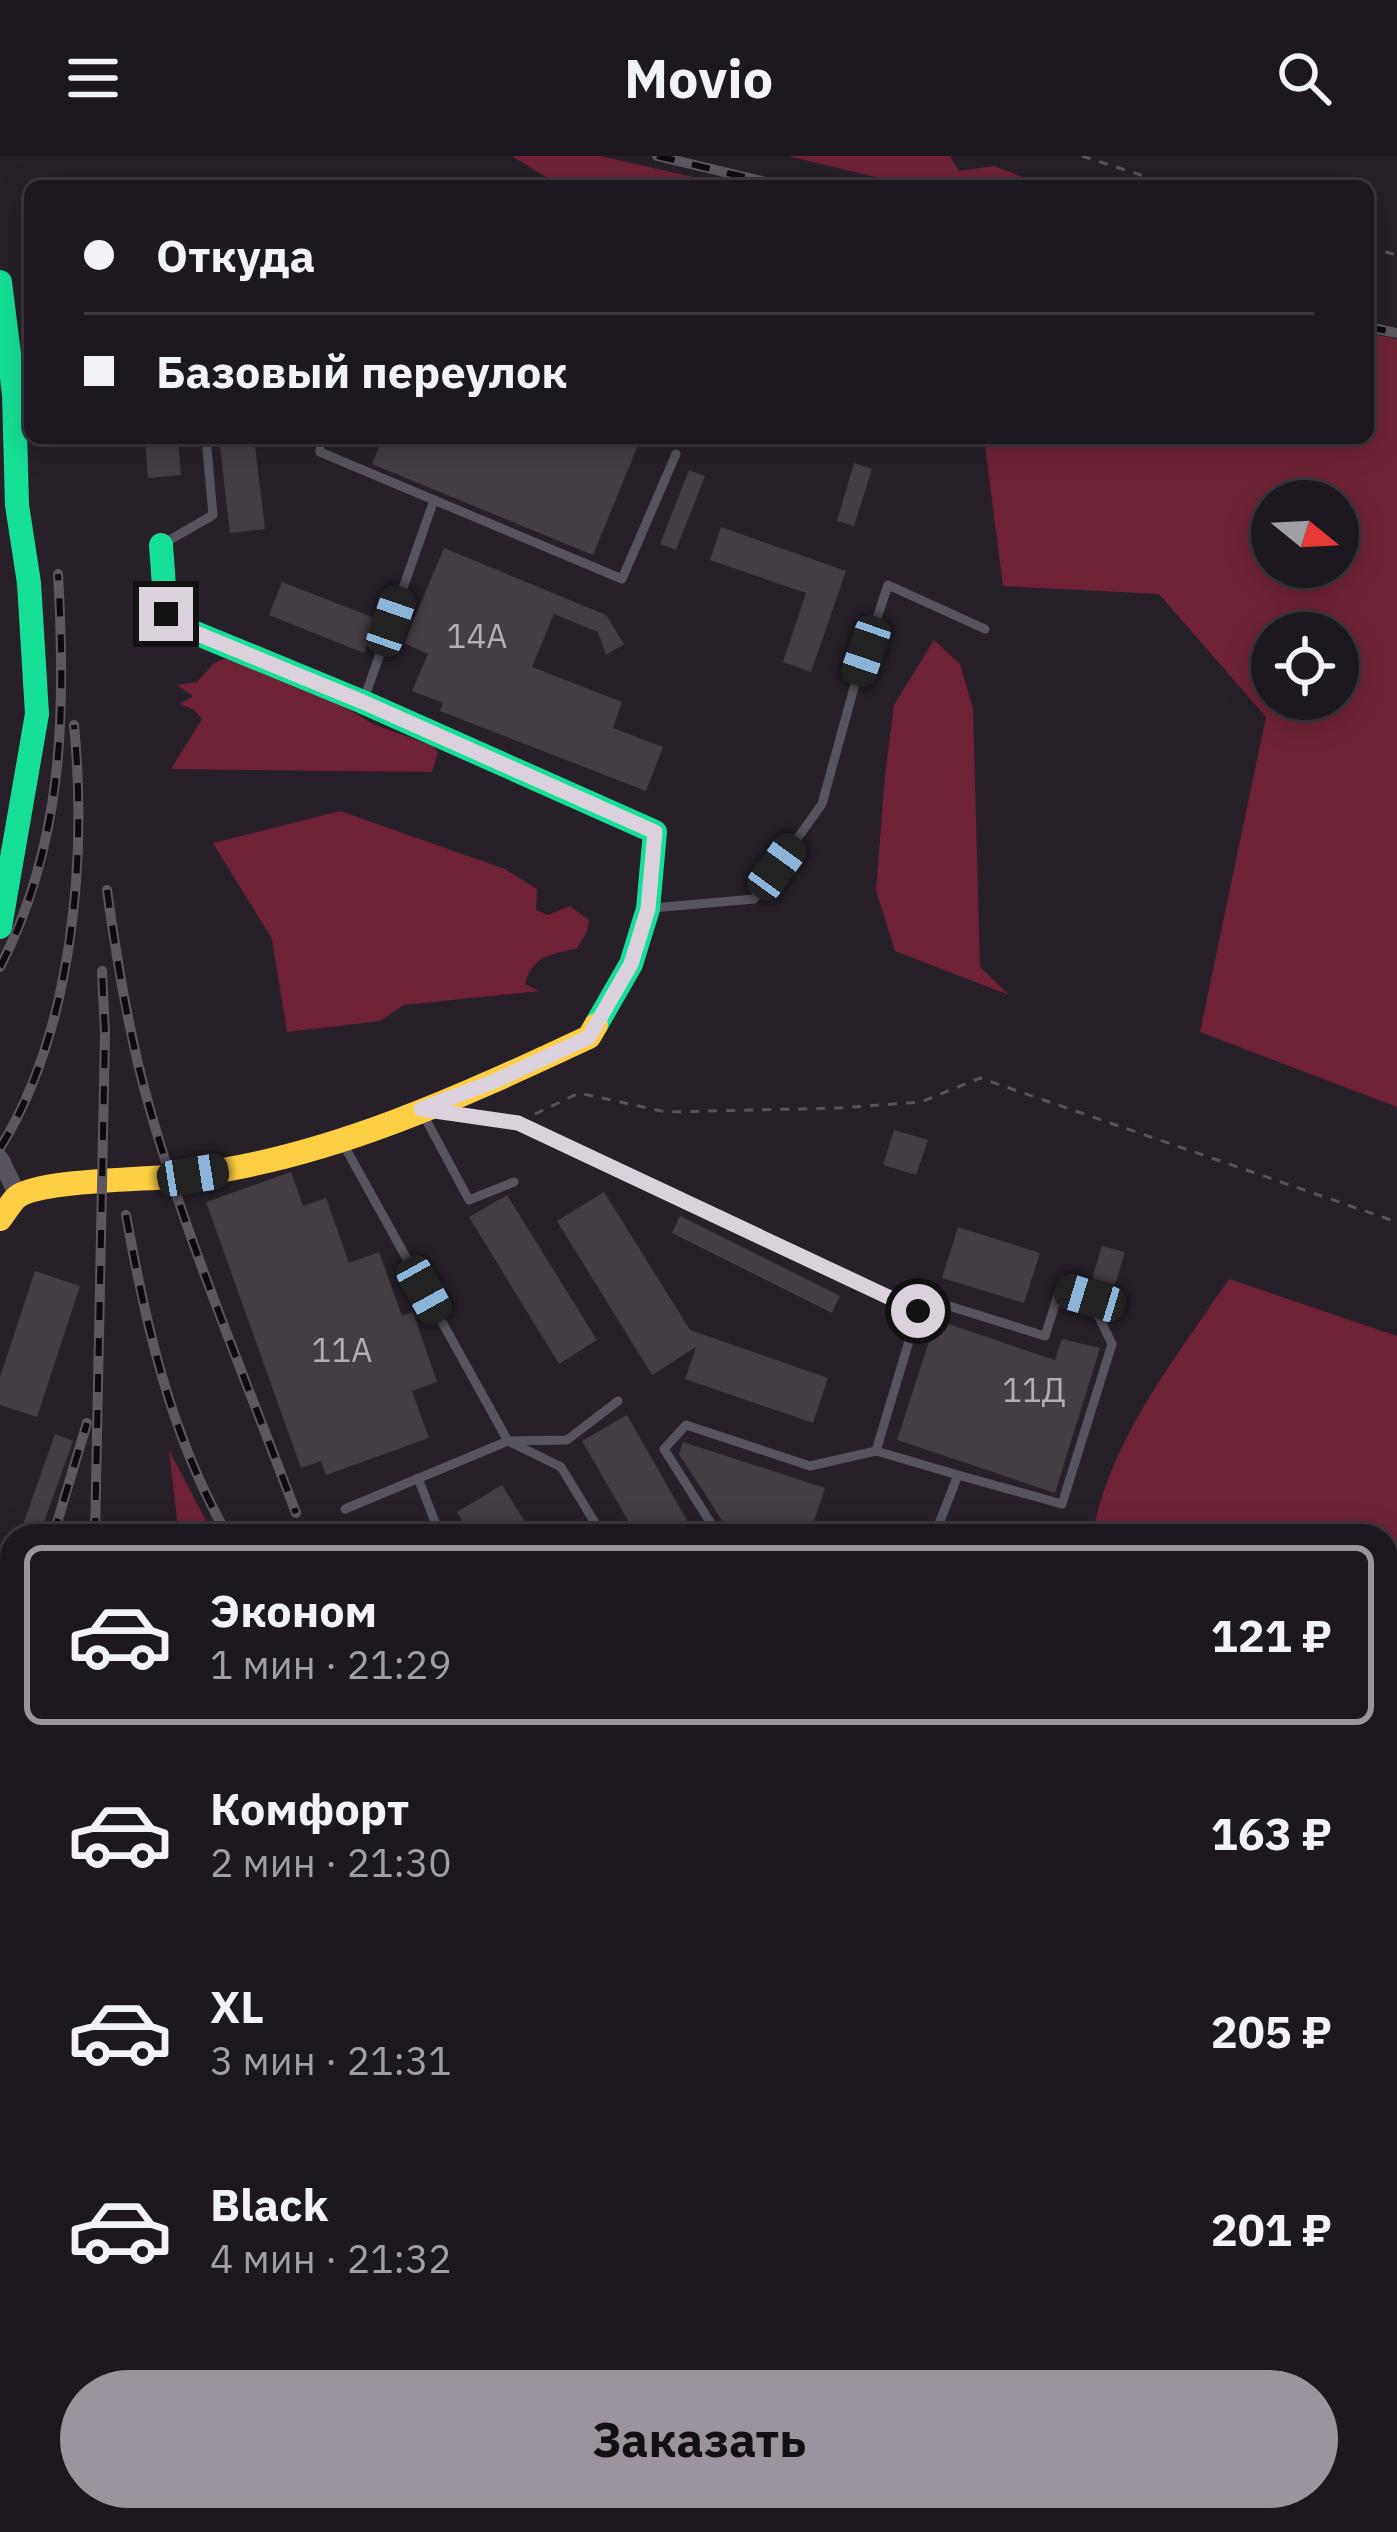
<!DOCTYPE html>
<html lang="ru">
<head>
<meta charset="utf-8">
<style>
  body { margin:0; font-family:"IBM Plex Sans",sans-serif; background:#252128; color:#f1f3f6; height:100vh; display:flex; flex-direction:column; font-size:45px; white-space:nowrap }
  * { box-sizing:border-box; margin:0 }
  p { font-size:39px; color:#a0a0a4 }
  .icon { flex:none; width:66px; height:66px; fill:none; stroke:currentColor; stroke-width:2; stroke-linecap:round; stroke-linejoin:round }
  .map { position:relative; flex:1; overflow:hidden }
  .details { position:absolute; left:0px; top:1368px; width:1398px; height:1008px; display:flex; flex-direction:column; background:#1d181f; border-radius:36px 36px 0 0; box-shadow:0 6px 30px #0003,0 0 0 3px #3b373d }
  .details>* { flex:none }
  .banner { position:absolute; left:24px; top:24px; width:1350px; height:264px; border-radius:18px; box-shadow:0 6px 30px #0003,0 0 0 3px #3b373d; display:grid; align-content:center; height:264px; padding:0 60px; background:#1d181f }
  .needle { width:78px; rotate:108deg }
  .fabs { position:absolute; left:1251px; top:324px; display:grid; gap:24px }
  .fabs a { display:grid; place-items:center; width:108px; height:108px; border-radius:50%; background:#1d181f; box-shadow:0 6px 30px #0003,0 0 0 3px #3b373d; font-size:60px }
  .end { position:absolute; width:54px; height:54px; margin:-27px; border:15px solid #dad1dc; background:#111; box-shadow:0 0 0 6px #111 }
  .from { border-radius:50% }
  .car { position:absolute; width:36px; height:72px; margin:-36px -18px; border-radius:15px; box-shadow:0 0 9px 3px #0007; background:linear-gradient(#222 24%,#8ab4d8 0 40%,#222 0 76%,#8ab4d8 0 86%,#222 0) }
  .banner b { display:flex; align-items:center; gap:42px; height:114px; font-size:45px }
  .banner b+b { border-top:3px solid #3b373d }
  .banner i { width:30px; height:30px; background:#f1f3f6 }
  ul { padding:21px 0 0; list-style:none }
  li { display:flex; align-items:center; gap:36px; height:180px; margin:0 24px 18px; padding:0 36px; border:6px solid transparent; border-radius:18px }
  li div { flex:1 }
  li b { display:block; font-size:45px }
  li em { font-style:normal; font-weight:700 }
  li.selected { border-color:#9b939d }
  li>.icon { width:108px; height:108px; stroke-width:1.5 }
  .button { display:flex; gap:24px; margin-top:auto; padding:24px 60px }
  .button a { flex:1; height:138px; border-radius:72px; background:#9b939d; color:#111; font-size:48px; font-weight:700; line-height:138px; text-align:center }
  header { display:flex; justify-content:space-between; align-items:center; height:156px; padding:0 60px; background:#1d181f; font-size:54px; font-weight:700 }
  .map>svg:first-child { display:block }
  .forest { fill:#6f2236; fill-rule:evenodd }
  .building { fill:#453d44 }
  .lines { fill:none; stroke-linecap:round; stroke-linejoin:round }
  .path { stroke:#57535d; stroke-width:3; stroke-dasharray:9 9; stroke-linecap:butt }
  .lane { stroke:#57545f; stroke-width:9 }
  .street { stroke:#57545f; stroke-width:18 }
  .fast { stroke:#16e098; stroke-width:24 }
  .slow { stroke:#ffcf43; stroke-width:24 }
  .rail-casing { stroke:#5d5761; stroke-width:10 }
  .rail { stroke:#0f0910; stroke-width:6; stroke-dasharray:18; stroke-linecap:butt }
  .route { stroke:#dad1dc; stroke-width:15 }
  .labels { text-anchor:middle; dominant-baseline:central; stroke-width:10; stroke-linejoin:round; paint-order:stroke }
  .number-label { font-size:33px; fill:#b5acb6 }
</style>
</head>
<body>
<header><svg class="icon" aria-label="menu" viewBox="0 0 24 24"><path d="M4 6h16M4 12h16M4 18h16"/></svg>Movio<svg class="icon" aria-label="search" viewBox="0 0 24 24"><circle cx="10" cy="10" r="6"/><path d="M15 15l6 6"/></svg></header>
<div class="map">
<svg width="1397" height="2376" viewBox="0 0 1397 2376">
  <rect width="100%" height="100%" fill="#272029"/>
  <g class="forest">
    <path d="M512 0H600L733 30H560Z"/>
    <path d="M788 0H950L959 15 994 10 1046 30H912Z"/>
    <path d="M1368 177 1397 183V951L1200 876 1266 561 1159 438 1003 430 984 282H1368ZM1272 345H1338V411H1272ZM1272 477H1338V543H1272Z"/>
    <path d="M934 484 960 508 973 553 980 811 1009 839 895 795 876 734 885 620 894 549Z"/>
    <path d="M230 500 342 549 373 568 433 590 438 596 432 616 171 613 202 563 194 554 180 548 193 540 177 529 197 526 213 508Z"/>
    <path d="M340 655 505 713 537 733 536 754 548 759 570 750 589 764 587 776 577 792C552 799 532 799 525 828L540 835 404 849 380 865 287 876 272 783 213 687Z"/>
    <path d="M1229 1123 1397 1180V1699L1386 1701V1380H1092C1110 1283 1175 1203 1229 1123Z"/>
    <path d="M169 1294 214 1380H179Z"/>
    <path d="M108 2364H426L422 2376H105Z"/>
  </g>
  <g class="building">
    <path d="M145 282H178L181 319 148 322Z"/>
    <path d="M219 282H254L265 373 230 377Z"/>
    <path d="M383 282H641L593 399 372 308Z"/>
    <path d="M854 307 872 313 854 370 837 365Z"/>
    <path d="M689 314 705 320 676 394 660 388Z"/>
    <path d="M721 371 846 415 811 516 783 506 806 437 710 404Z"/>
    <path d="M444 392 606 459 624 488 606 499 598 476 554 458 532 511 622 546 613 572 663 591 646 635 440 555 443 547 412 535 428 498 404 487Z"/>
    <path d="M282 426 377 463 364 497 269 459Z"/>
    <path d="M894 974 928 984 916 1019 883 1009Z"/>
    <path d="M291 1016 303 1050 326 1042 349 1107 379 1096 402 1160 413 1156 437 1226 412 1235 429 1282 326 1319 321 1305 301 1312 206 1046Z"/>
    <path d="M604 1036 690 1174 828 1222 813 1267 685 1223 696 1191 652 1219 557 1065Z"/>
    <path d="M507 1039 597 1184 559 1208 469 1061Z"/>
    <path d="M680 1060 840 1140 832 1157 672 1077Z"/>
    <path d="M958 1071 1040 1097 1024 1147 942 1122Z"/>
    <path d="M1102 1090 1125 1096 1115 1129 1092 1123Z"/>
    <path d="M35 1115 80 1130 37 1261 0 1249V1221Z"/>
    <path d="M936 1164 1055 1204 1062 1183 1100 1192 1055 1337 897 1284Z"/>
    <path d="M627 1259 676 1345 696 1380H637L582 1285Z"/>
    <path d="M55 1278 73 1285 39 1380H19Z"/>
    <path d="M683 1286 825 1332 809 1380H758L725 1369 679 1298Z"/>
    <path d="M502 1329 534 1380H472L457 1356Z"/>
  </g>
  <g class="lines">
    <g class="path">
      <path d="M1082 0 1175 30"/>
      <path d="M1368 91 1397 99"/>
      <path d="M535 958 579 937 666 956 839 952 921 946 980 922 1397 1066"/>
    </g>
    <g class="lane">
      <path d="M320 282V296L434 344"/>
      <path d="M161 389 213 359 206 282"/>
      <path d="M363 546 434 344 622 423 676 298"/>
      <path d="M653 752 754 743 822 648 855 528 888 429 985 473"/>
      <path d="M438 956 518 967 918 1155 876 1295"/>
      <path d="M423 958 469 1044 514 1026"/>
      <path d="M341 984 508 1285 561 1311 603 1380"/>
      <path d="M918 1155 933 1145 1045 1180 1060 1133 1090 1142 1112 1188 1062 1348 958 1319"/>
      <path d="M418 1322 435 1366 430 1380"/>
      <path d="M345 1353 508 1285 567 1284 618 1245"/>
      <path d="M719 1380 664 1293 686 1269 810 1310 876 1295 958 1319 935 1378 942 1380"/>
      <path d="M0 1777 12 1739"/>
      <path d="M1386 2046 1397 2044"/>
      <path d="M0 2253 12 2216"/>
      <path d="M1276 2364 1278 2376"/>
      <path d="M473 2376 477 2364"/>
    </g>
    <g class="street">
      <path d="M0 1003 18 1040"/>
      <path d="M28 2376 31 2364"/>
    </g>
    <g class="fast">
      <path d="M0 126 14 238 17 349 29 427 37 558 0 771"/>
      <path d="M161 389 166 458 181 471 363 546 655 676 648 753 631 808 596 869"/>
    </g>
    <path class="slow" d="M0 1063C5 1057 11 1046 17 1041 40 1023 155 1024 190 1019 329 1002 463 940 589 881L596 869"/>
    <g class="rail-casing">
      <g id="rail">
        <path d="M657 0 782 30"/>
        <path d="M1368 171 1397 177"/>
        <path d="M107 734C117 806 129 880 149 950 188 1089 246 1223 296 1357"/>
        <path d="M0 811C64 687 66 555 58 418"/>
        <path d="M0 992C73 874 87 704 74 569"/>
        <path d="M126 1059C146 1170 171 1281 228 1380"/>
        <path d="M53 1380 87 1267"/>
        <path d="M95 1380 105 878 102 815"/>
        <path d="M0 1529 12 1495"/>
        <path d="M0 1869 12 1832"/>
        <path d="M1182 2364 1183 2376"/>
        <path d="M1238 2364 1241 2376"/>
        <path d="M89 2376 92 2364"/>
        <path d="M495 2376 499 2364"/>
        <path d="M536 2376 540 2364"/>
      </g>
    </g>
    <use href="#rail" class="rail"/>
  </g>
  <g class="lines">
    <path class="route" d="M166 458 181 471 363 546 655 676 648 753 631 808 589 881 495 925 421 953 518 967 918 1155"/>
  </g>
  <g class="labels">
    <g class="number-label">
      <text x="477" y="479">14А</text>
      <text x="342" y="1193">11А</text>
      <text x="1034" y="1233">11Д</text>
    </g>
  </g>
</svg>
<div class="fabs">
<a><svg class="needle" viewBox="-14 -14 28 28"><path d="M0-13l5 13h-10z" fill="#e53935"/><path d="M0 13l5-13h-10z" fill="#a0a0a4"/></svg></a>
<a><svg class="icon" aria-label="locate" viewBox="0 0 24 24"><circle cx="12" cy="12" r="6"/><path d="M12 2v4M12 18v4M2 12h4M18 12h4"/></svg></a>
</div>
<i class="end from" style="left:918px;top:1155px"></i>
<i class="end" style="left:166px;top:458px"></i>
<i class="car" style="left:391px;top:465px;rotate:19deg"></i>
<i class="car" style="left:866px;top:495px;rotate:199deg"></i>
<i class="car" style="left:777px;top:711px;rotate:36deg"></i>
<i class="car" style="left:193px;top:1019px;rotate:81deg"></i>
<i class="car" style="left:424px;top:1134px;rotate:151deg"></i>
<i class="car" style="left:1090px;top:1142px;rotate:287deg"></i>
<div class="banner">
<b><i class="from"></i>Откуда</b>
<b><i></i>Базовый переулок</b>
</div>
<section class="details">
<ul>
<li class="selected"><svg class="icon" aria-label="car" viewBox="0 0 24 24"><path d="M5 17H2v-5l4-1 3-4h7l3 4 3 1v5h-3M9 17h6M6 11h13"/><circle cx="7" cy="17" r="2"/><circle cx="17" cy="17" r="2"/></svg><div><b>Эконом</b><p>1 мин · 21:29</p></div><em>121 ₽</em></li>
<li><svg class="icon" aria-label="car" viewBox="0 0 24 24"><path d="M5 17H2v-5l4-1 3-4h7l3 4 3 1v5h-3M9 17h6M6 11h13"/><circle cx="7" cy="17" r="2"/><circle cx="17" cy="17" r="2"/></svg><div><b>Комфорт</b><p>2 мин · 21:30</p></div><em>163 ₽</em></li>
<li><svg class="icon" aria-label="car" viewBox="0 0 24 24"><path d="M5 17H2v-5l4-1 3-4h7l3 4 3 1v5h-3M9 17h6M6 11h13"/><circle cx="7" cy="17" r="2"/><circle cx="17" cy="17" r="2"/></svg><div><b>XL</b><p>3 мин · 21:31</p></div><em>205 ₽</em></li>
<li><svg class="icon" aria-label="car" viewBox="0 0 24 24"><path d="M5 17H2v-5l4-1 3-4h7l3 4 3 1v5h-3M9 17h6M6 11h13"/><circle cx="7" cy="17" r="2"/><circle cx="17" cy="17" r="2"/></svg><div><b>Black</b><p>4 мин · 21:32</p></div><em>201 ₽</em></li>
</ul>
<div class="button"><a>Заказать</a></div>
</section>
</div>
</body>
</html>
